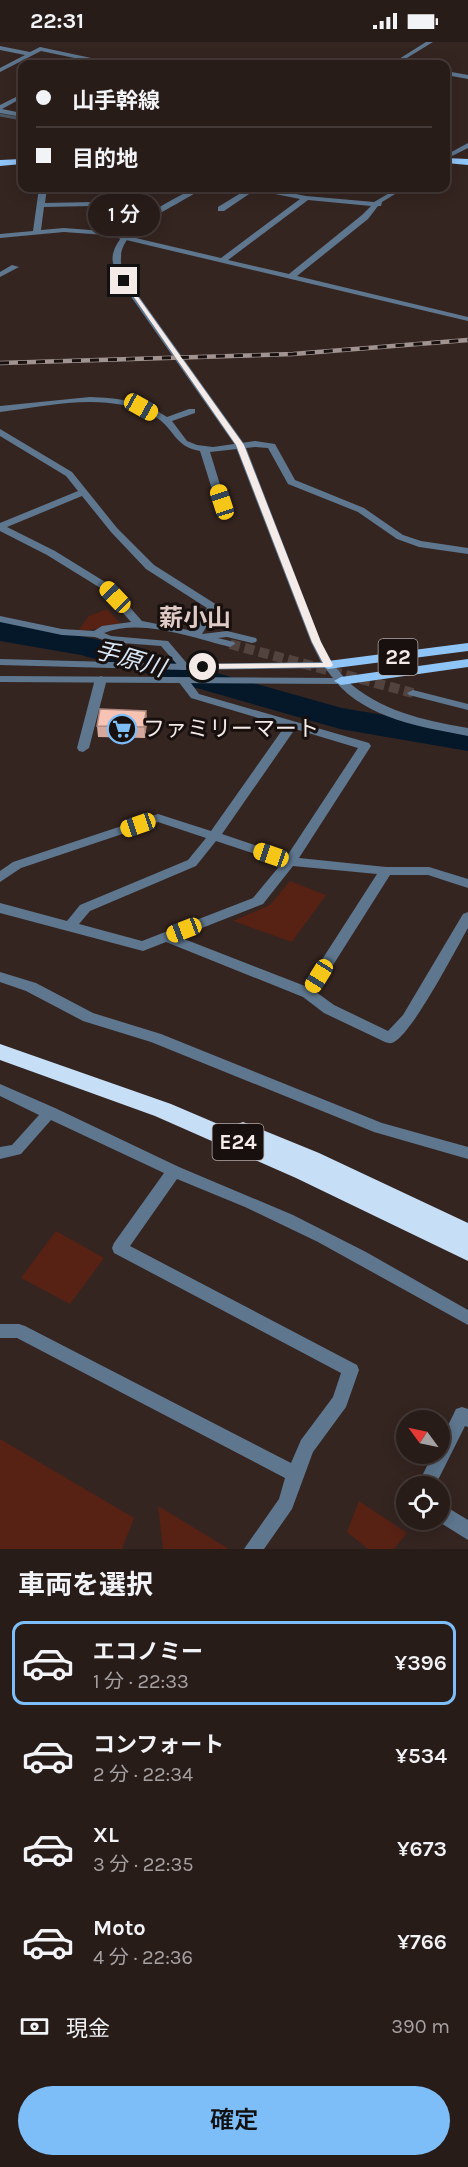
<!DOCTYPE html>
<html lang="ja">
<head>
<meta charset="utf-8">
<style>
  body { margin:0; font-family:Karla,"Noto Sans JP",sans-serif; background:#302522; color:#f1f3f6; height:100vh; display:flex; flex-direction:column; font-size:22px; white-space:nowrap }
  * { box-sizing:border-box; margin:0 }
  p { font-size:20px; color:#a5a1a2 }
  .icon { flex:none; width:33px; height:33px; fill:none; stroke:currentColor; stroke-width:2; stroke-linecap:round; stroke-linejoin:round }
  .map { position:relative; height:1507px; overflow:hidden }
  .drawer { display:flex; flex-direction:column; background:#281c19; flex:1 }
  .drawer>* { flex:none }
  .hud { position:absolute; left:18px; top:18px; width:432px; height:132px; border-radius:12px; box-shadow:0 3px 15px #0003,0 0 0 2px #443a38; display:grid; align-content:center; height:132px; padding:0 18px; background:#281c19 }
  .needle { width:39px; rotate:303deg }
  .controls { position:absolute; left:396px; top:1368px; display:grid; gap:12px }
  .controls a { display:grid; place-items:center; width:54px; height:54px; border-radius:50%; background:#281c19; box-shadow:0 3px 15px #0003,0 0 0 2px #443a38; font-size:30px }
  .end { position:absolute; width:27px; height:27px; margin:-14px; border:8px solid #f4eae7; background:#111; box-shadow:0 0 0 3px #111 }
  .from { border-radius:50% }
  .bubble { position:absolute; height:42px; border-radius:21px; background:#281c19; box-shadow:0 3px 15px #0003,0 0 0 2px #443a38; font-size:20px; font-weight:600; line-height:42px; text-align:center }
  .car { position:absolute; width:18px; height:36px; margin:-18px -9px; border-radius:8px; box-shadow:0 0 4px 2px #0007; background:linear-gradient(#f5c518 24%,#345 0 40%,#f5c518 0 76%,#345 0 86%,#f5c518 0) }
  .hud b { display:flex; align-items:center; gap:21px; height:57px; font-size:22px }
  .hud b+b { border-top:2px solid #443a38 }
  .hud i { width:15px; height:15px; background:#f1f3f6 }
  ul { padding:0; list-style:none }
  li { display:flex; align-items:center; gap:18px; height:84px; margin:0 12px 9px; padding:0 6px; border:3px solid transparent; border-radius:12px }
  li div { flex:1 }
  li b { display:block; font-size:22px }
  li em { font-style:normal; font-weight:600 }
  li.on { border-color:#7dbef9 }
  li>.icon { width:54px; height:54px; stroke-width:1.5 }
  h2 { padding:0 18px; font-size:27px; line-height:72px }
  .pay { display:flex; align-items:center; gap:15px; height:66px; padding:0 18px; font-size:22px }
  .pay p { margin-inline-start:auto }
  .primary-button { display:flex; gap:12px; margin-top:auto; padding:12px 18px }
  .primary-button a { flex:1; height:69px; border-radius:36px; background:#7dbef9; color:#111; font-size:24px; font-weight:600; line-height:69px; text-align:center }
  .status { display:flex; justify-content:space-between; align-items:center; height:42px; padding:0 30px; background:#281c19; direction:ltr }
  .status svg { height:16px; fill:currentColor }
  .map>svg:first-child { display:block }
  .green { fill:#572114 }
  .lines { fill:none; stroke-linecap:round; stroke-linejoin:round }
  .stream { stroke:#4d5762; stroke-width:3 }
  .river { fill:#051829; fill-rule:evenodd }
  .minor-tunnel { stroke:#52433f; stroke-width:10; stroke-dasharray:10 5; stroke-linecap:butt }
  .minor { fill:#5e778f; fill-rule:evenodd }
  .tertiary { fill:#5e778f; fill-rule:evenodd }
  .primary { fill:#8fc4f6; fill-rule:evenodd }
  .motorway { fill:#c6dff7; fill-rule:evenodd }
  .rail-casing { stroke:#a19490; stroke-width:4.5 }
  .rail { stroke:#17100e; stroke-width:3; stroke-dasharray:9; stroke-linecap:butt }
  .wall { fill:#d4a89c }
  .shaded-wall { fill:#ad887f }
  .building { fill:#f7c3b5; stroke:#ad887f; stroke-width:1.5 }
  .route { fill:#f4eae7 }
  .labels { text-anchor:middle; dominant-baseline:central; stroke-width:6; stroke-linejoin:round; paint-order:stroke }
  .shield { fill:#17100e; stroke:#b2a9a6; stroke-width:1.5 }
  .shield-label { font-size:21px; font-weight:bold; fill:#f4eae7 }
  .poi-label { font-size:22px; fill:#f4eae7; stroke:#17100e; text-anchor:start }
  .neighbourhood-label { font-size:24px; font-weight:bold; fill:#dfcac5; stroke:#17100e }
  .water-label { font-size:24px; font-style:italic; fill:#d7e7f6; stroke:#17100e }
</style>
</head>
<body>
<div class="status"><b>22:31</b><svg viewBox="0 0 49 12"><path d="M0 12V9h3v3zM5 12V6h3v6zM10 12V3h3v9zM15 12V0h3v12zM26 1h20v11H26zM47 4h2v5h-2z"/></svg></div>
<div class="map">
<svg width="468" height="1507" viewBox="0 0 468 1507">
  <rect width="100%" height="100%" fill="#352521"/>
  <g class="green">
    <path d="M107 567 120 581 116 584 77 590 89 574Z"/>
    <path d="M290 839 326 853 292 900 233 879 270 863Z"/>
    <path d="M56 1189 104 1216 70 1262 21 1236Z"/>
    <path d="M0 1397 134 1476 122 1507H0Z"/>
    <path d="M359 1459 407 1491 394 1507H368L347 1490Z"/>
    <path d="M158 1464 229 1507H163Z"/>
  </g>
  <g class="lines">
    <path class="stream" d="M0 73 22 77"/>
    <path class="river" d="M0 579 96 597 342 666 468 687V709L340 687 81 613 0 599Z"/>
    <path class="minor-tunnel" d="M230 602 413 651"/>
    <g class="minor">
      <path d="M0 4 30 10 40 5 119 22 91 20 78 22 84 18 41 9 0 30V26L25 13 0 8Z"/>
      <path d="M396 19 405 21 406 22H394Z"/>
      <path d="M446 29 468 33V37L446 33Z"/>
      <path d="M22 52V56L2 67 22 71V75L0 71V63Z"/>
      <path d="M468 101V106L446 117V113Z"/>
      <path d="M39 146H47L45 161 141 159 146 162V166L117 184 110 190 221 216 300 157 255 148 224 169H218V165L249 146H265L306 154 374 160 398 146H405L382 160 381 164H378L368 177 297 234 468 275V279L105 193 64 190 0 196V192L33 189ZM308 158 371 164 362 173 289 232 228 218ZM137 163 138 164 111 180 103 189 64 186 41 188 44 165Z"/>
      <path d="M12 223 19 225 0 235V230Z"/>
      <path d="M90 355C117 356 144 359 167 375L189 367H195V371L172 379 187 399 197 403 213 405 255 399 275 402 295 438 364 466 403 493 421 499 468 506V512L419 505 397 497 358 470 288 442 268 406 255 405 210 410 225 459 234 467 229 470 216 460 200 409C174 405 174 385 154 374 107 349 50 364 0 370V364Z"/>
      <path d="M0 387 72 430 117 486 154 523 217 563 218 565 202 592 227 589 256 596 257 598 256 600 252 601 227 595 218 596 234 600 235 602 230 605C193 596 141 576 104 591L111 594 168 599 190 625 185 628 181 627 161 604 109 600 95 595 62 593 0 580V574L62 587 94 589 102 584 131 580 102 547 47 513 0 489V481L78 449 66 434 0 394ZM82 454 111 490 146 527 207 566 193 589 142 579 110 543 55 509 7 485Z"/>
      <path d="M101 634 107 637 89 706 83 710 79 709 77 706 95 637Z"/>
      <path d="M184 636 188 637 199 652 369 701 371 704 299 816 386 825H429L468 837V846L428 833H390L316 950 334 963 388 989 403 973 463 872 468 870V886C455 909 413 990 394 1000 390 1002 389 1001 385 1000L324 971 303 955 166 900 143 909 0 871V861L67 879 80 863 188 818 206 796 158 780 21 826 0 840V829L13 820 158 772 211 789 285 684 191 656 178 639ZM295 687 358 706 287 814 222 792ZM216 799 282 821 253 856 142 899 79 882 90 869 196 824ZM293 824 377 832 305 944 179 895 263 862Z"/>
      <path d="M341 636 345 637C380 669 422 678 468 686V694C422 685 367 677 335 639Z"/>
      <path d="M413 648 468 662V668L409 653 407 651Z"/>
      <path d="M0 930 36 941 93 971 161 992 382 1081 468 1105V1117L374 1090 151 1000 83 979 26 949 0 940Z"/>
      <path d="M0 1042 55 1066 179 1125 293 1173 366 1210 468 1268V1283L318 1200 245 1165 177 1137 130 1204 357 1323 359 1328 346 1365 313 1410 292 1467 264 1507H244L279 1457 285 1436 17 1296H0V1282H19L25 1284 291 1421 301 1398 333 1355 341 1331 114 1211 112 1206 114 1201 164 1131 51 1078 21 1112 0 1117V1105L12 1103 39 1073 0 1054Z"/>
      <path d="M462 1365 468 1367V1385L465 1384 435 1444H417L433 1412H440V1400L456 1367Z"/>
      <path d="M440 1461 468 1478V1498L436 1478H440Z"/>
    </g>
    <g class="tertiary">
      <path d="M426 0H433L397 22H391Z"/>
      <path d="M194 146H202C180 164 121 183 121 216 120 224 124 232 128 239L245 403 321 600 333 622 347 639 341 642 0 640V634L333 636 325 626 185 628 0 623V617L185 622 321 620 311 600 235 403 120 239C116 231 111 221 113 212 120 182 169 160 194 146Z"/>
    </g>
    <g class="primary">
      <path d="M446 116 468 117V123L446 121Z"/>
      <path d="M22 117V122L0 124V118Z"/>
      <path d="M468 601V609L328 627 321 623 328 619Z"/>
      <path d="M468 617V625L341 643 334 639 341 635Z"/>
    </g>
    <path class="motorway" d="M0 1002 171 1062 232 1088 235 1083 243 1080 319 1111 468 1181V1219L296 1136 155 1074 0 1018Z"/>
    <g class="rail-casing">
      <path id="rail" d="M0 321 293 312 468 298"/>
    </g>
    <use href="#rail" class="rail"/>
  </g>
  <path class="wall" d="M146 669 147 680 145 696 98 695 97 684Z"/>
  <path class="shaded-wall" d="M146 669 147 680 145 696 144 685Z"/>
  <path class="building" d="M100 667 146 669 144 685 97 684Z"/>
  <path class="route" d="M122 238H126L244 403 321 600 333 623 331 625 203 627 199 625 203 622 323 621 312 600 236 403Z"/>
  <defs>
    <g id="supermarket-ring" transform="scale(1.5)"><circle r="9.5" fill="#17100e" stroke="#7dbef9" stroke-width="1.5"/><path d="M-6-5.5h2.5l.6 2H6L4.5 2H-2.5L-4.4-4H-6ZM-1.5 3.2a1.3 1.3 0 1 0 .1 0ZM3 3.2a1.3 1.3 0 1 0 .1 0Z" fill="#7dbef9"/></g>
  </defs>
  <g fill-rule="evenodd">
    <use href="#supermarket-ring" x="122" y="687"/>
  </g>
  <g class="labels">
    <g class="shield">
      <rect x="378.5" y="597" width="39" height="36" rx="4.5"/>
      <rect x="212.5" y="1082" width="51" height="36" rx="4.5"/>
    </g>
    <g class="shield-label">
      <text x="398" y="615">22</text>
      <text x="238" y="1100">E24</text>
    </g>
    <g class="poi-label">
      <text x="143" y="687">ファミリーマート</text>
    </g>
    <g class="neighbourhood-label">
      <text x="195" y="576">薪小山</text>
    </g>
    <g class="water-label">
      <text transform="translate(130 617) rotate(16)">手原川</text>
    </g>
  </g>
</svg>
<div class="controls">
<a><svg class="needle" viewBox="-14 -14 28 28"><path d="M0-13l5 13h-10z" fill="#e53935"/><path d="M0 13l5-13h-10z" fill="#a5a1a2"/></svg></a>
<a><svg class="icon" aria-label="locate" viewBox="0 0 24 24"><circle cx="12" cy="12" r="6"/><path d="M12 2v4M12 18v4M2 12h4M18 12h4"/></svg></a>
</div>
<i class="end from" style="left:203px;top:625px"></i>
<i class="end" style="left:124px;top:239px"></i>
<div class="bubble" style="left:88px;top:152px;width:72px">1 分</div>
<i class="car" style="left:141px;top:365px;rotate:119deg"></i>
<i class="car" style="left:222px;top:460px;rotate:342deg"></i>
<i class="car" style="left:115px;top:555px;rotate:316deg"></i>
<i class="car" style="left:138px;top:783px;rotate:251deg"></i>
<i class="car" style="left:271px;top:813px;rotate:289deg"></i>
<i class="car" style="left:184px;top:888px;rotate:249deg"></i>
<i class="car" style="left:319px;top:934px;rotate:212deg"></i>
<div class="hud">
<b><i class="from"></i>山手幹線</b>
<b><i></i>目的地</b>
</div>
</div>
<section class="drawer">
<h2>車両を選択</h2>
<ul>
<li class="on"><svg class="icon" aria-label="car" viewBox="0 0 24 24"><path d="M5 17H2v-5l4-1 3-4h7l3 4 3 1v5h-3M9 17h6M6 11h13"/><circle cx="7" cy="17" r="2"/><circle cx="17" cy="17" r="2"/></svg><div><b>エコノミー</b><p>1 分 · 22:33</p></div><em>¥396</em></li>
<li><svg class="icon" aria-label="car" viewBox="0 0 24 24"><path d="M5 17H2v-5l4-1 3-4h7l3 4 3 1v5h-3M9 17h6M6 11h13"/><circle cx="7" cy="17" r="2"/><circle cx="17" cy="17" r="2"/></svg><div><b>コンフォート</b><p>2 分 · 22:34</p></div><em>¥534</em></li>
<li><svg class="icon" aria-label="car" viewBox="0 0 24 24"><path d="M5 17H2v-5l4-1 3-4h7l3 4 3 1v5h-3M9 17h6M6 11h13"/><circle cx="7" cy="17" r="2"/><circle cx="17" cy="17" r="2"/></svg><div><b>XL</b><p>3 分 · 22:35</p></div><em>¥673</em></li>
<li><svg class="icon" aria-label="car" viewBox="0 0 24 24"><path d="M5 17H2v-5l4-1 3-4h7l3 4 3 1v5h-3M9 17h6M6 11h13"/><circle cx="7" cy="17" r="2"/><circle cx="17" cy="17" r="2"/></svg><div><b>Moto</b><p>4 分 · 22:36</p></div><em>¥766</em></li>
</ul>
<div class="pay"><svg class="icon" aria-label="cash" viewBox="0 0 24 24"><path d="M3 7h18v10H3z"/><circle cx="12" cy="12" r="2"/></svg>現金<p>390 m</p></div>
<div class="primary-button"><a>確定</a></div>
</section>
</body>
</html>
